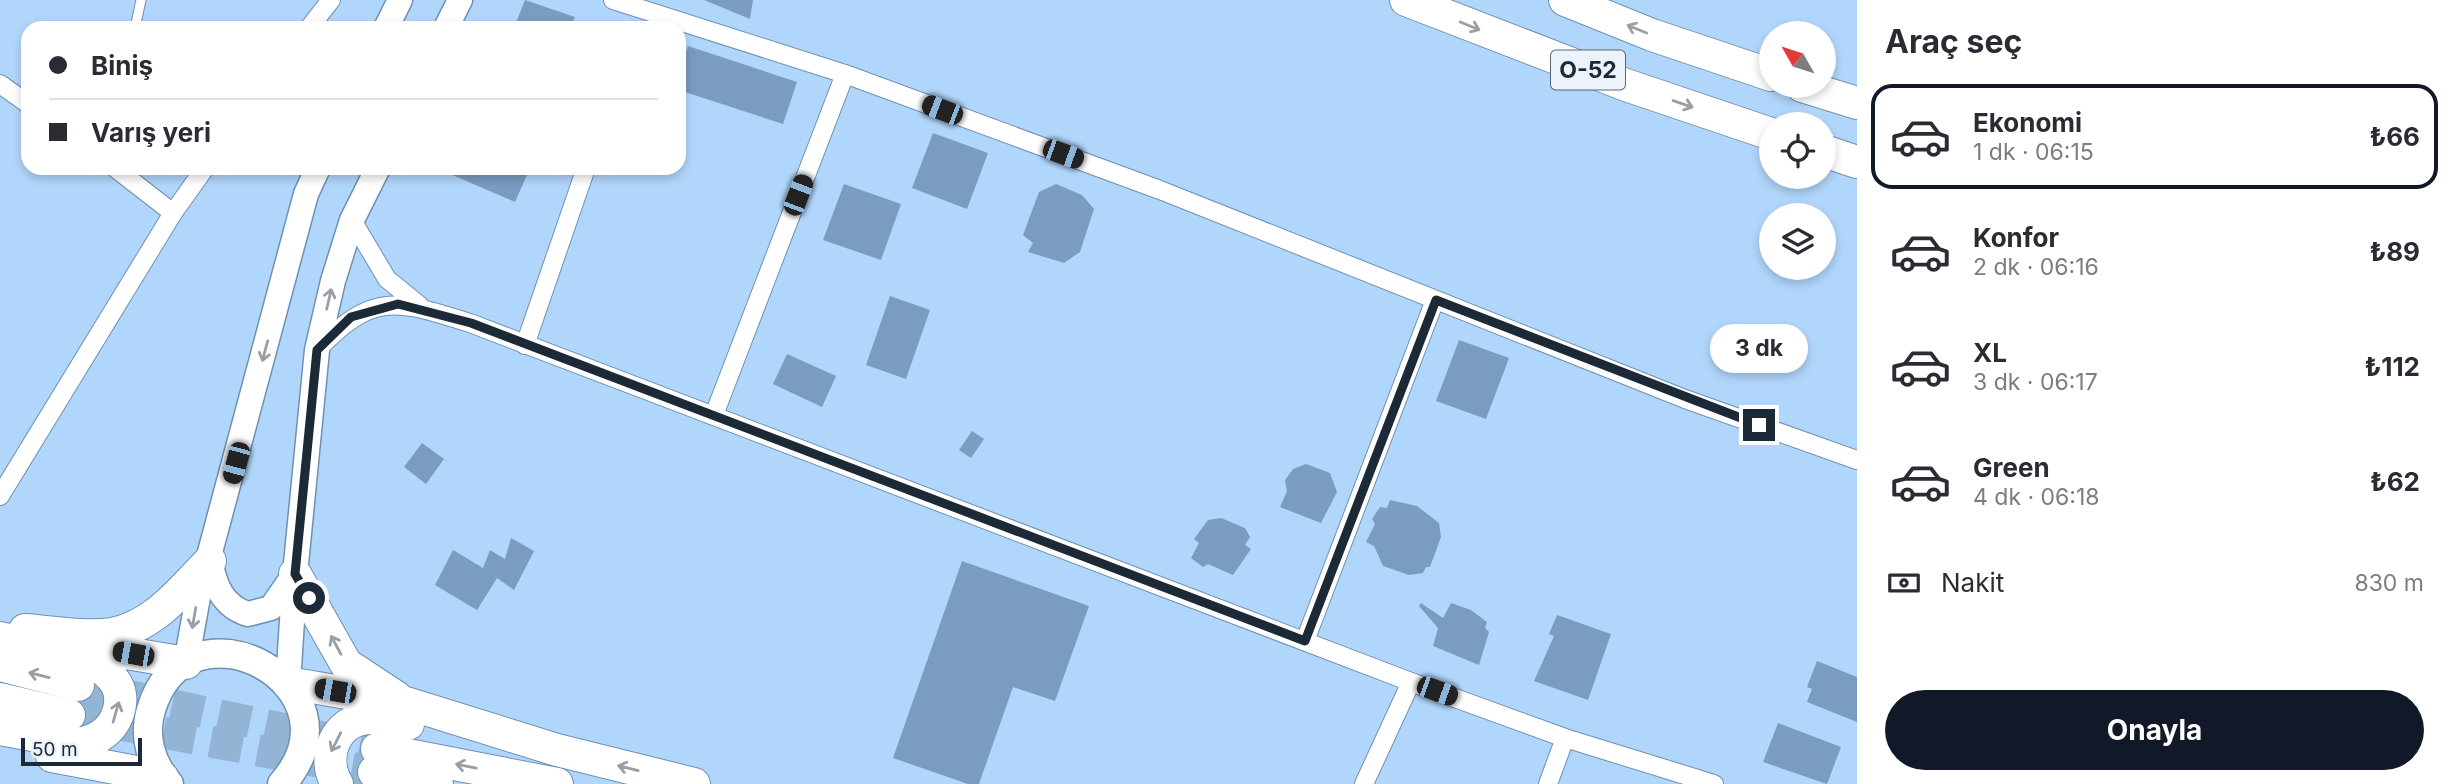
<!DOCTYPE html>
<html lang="tr">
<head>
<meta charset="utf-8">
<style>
  body { margin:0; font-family:Inter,sans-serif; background:#f7f7f7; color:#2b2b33; height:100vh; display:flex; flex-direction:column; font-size:26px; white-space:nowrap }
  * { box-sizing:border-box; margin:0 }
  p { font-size:23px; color:#7c7c81 }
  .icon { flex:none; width:38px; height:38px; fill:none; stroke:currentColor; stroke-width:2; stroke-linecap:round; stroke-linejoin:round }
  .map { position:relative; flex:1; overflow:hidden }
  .side { display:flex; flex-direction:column; background:#fff; width:595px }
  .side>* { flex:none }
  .banner { position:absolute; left:21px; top:21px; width:665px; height:154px; border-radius:21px; box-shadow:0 4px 10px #0003; display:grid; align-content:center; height:154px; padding:0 28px; background:#fff }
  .needle { width:46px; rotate:309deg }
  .fabs { position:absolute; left:1759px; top:21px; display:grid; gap:14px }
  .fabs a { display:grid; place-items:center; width:77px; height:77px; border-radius:50%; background:#fff; box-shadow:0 4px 10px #0003; font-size:35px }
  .scale { position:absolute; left:21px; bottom:18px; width:121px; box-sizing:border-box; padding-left:7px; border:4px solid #1c2a38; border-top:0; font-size:19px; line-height:24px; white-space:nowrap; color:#1c2a38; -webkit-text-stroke:5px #ecf3fb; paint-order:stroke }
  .end { position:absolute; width:32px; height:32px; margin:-16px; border:9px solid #1c2a38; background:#fff; box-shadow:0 0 0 4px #fff }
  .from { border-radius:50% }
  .bubble { position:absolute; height:49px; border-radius:24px; background:#fff; box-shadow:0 4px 10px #0003; font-size:23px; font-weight:700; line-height:49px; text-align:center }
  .car { position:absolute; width:21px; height:42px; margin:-21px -10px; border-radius:9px; box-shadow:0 0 5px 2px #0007; background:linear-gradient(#222 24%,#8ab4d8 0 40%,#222 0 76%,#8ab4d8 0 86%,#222 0) }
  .banner b { display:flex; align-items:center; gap:24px; height:66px; font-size:26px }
  .banner b+b { border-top:2px solid #e1e1e2 }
  .banner i { width:18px; height:18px; background:#2b2b33 }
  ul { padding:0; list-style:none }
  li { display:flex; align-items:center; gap:21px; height:105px; margin:0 14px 10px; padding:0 14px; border:4px solid transparent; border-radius:21px }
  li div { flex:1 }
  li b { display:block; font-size:26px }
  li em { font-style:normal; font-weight:700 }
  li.current { border-color:#111827 }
  li>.icon { width:63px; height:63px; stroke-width:1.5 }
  h2 { padding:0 28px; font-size:32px; line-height:84px }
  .pay { display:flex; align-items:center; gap:18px; height:77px; padding:0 28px; font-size:26px }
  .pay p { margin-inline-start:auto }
  .button { display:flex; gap:14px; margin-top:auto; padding:14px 28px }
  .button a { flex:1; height:80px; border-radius:42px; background:#111827; color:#fff; font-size:28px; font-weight:700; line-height:80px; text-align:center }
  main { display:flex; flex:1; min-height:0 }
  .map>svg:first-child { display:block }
  .building { fill:#7a9cc0 }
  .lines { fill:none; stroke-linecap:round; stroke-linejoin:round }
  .highway-tunnel { stroke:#93b4d5; stroke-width:32; stroke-dasharray:32 16; stroke-linecap:butt }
  .lane-casing { stroke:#6e90b3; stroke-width:11 }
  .street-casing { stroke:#6e90b3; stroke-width:20 }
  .secondary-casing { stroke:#6e90b3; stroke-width:27 }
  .primary-casing { stroke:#6e90b3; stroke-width:31 }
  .highway-casing { stroke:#6e90b3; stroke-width:34 }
  .lane { stroke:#fff; stroke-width:9 }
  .street { stroke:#fff; stroke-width:18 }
  .secondary { stroke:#fff; stroke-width:24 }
  .primary { stroke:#fff; stroke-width:28 }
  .highway { stroke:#fff; stroke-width:32 }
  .oneway { stroke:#999fa5 }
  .route { stroke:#1c2a38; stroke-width:9 }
  .labels { text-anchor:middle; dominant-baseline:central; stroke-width:5; stroke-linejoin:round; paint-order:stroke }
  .shield { fill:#ecf3fb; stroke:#5a6672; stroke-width:2 }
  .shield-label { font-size:23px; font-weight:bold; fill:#1c2a38 }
</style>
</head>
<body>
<main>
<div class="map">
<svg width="1857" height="784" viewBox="0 0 1857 784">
  <rect width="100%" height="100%" fill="#b1d6fc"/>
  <g class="building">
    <path d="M525 0 575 17 571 28H514Z"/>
    <path d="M704 0H753L750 19Z"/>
    <path d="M688 46 797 82 783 124 679 90V72Z"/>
    <path d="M933 133 988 153 967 209 912 188Z"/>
    <path d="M436 168H530L515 202Z"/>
    <path d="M844 184 901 204 881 260 823 240Z"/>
    <path d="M1056 184 1082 195 1094 209 1080 252 1064 263 1028 252 1033 243 1023 235 1039 192Z"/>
    <path d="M890 296 930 310 906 379 866 365Z"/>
    <path d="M1459 340 1509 358 1486 419 1436 401Z"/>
    <path d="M787 354 836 376 822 407 773 384Z"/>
    <path d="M972 431 984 439 971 458 959 450Z"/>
    <path d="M422 443 444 459 426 484 404 467Z"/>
    <path d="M1306 464 1330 473 1337 492 1321 523 1280 507 1287 491 1285 480 1293 469Z"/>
    <path d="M1390 500 1417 506 1439 523 1441 537 1430 567H1426L1423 573 1409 575 1383 566 1374 546 1366 542 1375 524 1372 519 1380 507 1387 508Z"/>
    <path d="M1221 518 1245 528 1250 537 1245 545 1251 549 1233 575 1208 564 1203 567 1191 558 1199 543 1194 539 1208 520Z"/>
    <path d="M511 538 534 551 514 590 497 578 477 610 435 585 453 550 483 568 490 550 505 559Z"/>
    <path d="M962 561 1089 606 1055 701 1013 687 979 784H968L893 758Z"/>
    <path d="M1421 603 1443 618 1451 603 1471 610 1487 622 1485 628 1489 632 1479 665 1433 646 1438 628 1419 606Z"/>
    <path d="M1557 615 1611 634 1588 700 1534 681 1554 636 1549 634Z"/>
    <path d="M1817 661 1857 677V722L1807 702 1812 689 1807 687Z"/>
    <path d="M1778 723 1841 747 1827 784 1763 762Z"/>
  </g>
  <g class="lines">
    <g class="highway-tunnel">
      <path d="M78 685 377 749"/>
      <path d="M69 715 374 772"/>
    </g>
    <g class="lane-casing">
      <path id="lane" d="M135 28 141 0"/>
    </g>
    <g class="street-casing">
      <g id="street">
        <path d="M613 0 845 74 1160 190 1685 399 1857 460"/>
        <path d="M309 28 331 0"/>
        <path d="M0 84 28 104"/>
        <path d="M115 168 173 213"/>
        <path d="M352 220 387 279 419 305"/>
        <path d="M525 345 586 168"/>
        <path d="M317 350C374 290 398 301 470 323L1411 682 1565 738 1714 784"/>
        <path d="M714 415 845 74"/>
        <path d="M0 496 173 213 205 168"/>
        <path d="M1305 641 1435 300"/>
        <path d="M1364 784 1411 682"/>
        <path d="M1548 784 1565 738"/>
      </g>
    </g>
    <g class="secondary-casing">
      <g id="secondary">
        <path d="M386 28 400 0"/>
        <path d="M446 28 460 0"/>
        <path d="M210 561C215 585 222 606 248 614L271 608 292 578"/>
        <path d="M186 663 198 597 306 194 318 168"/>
        <path d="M288 683 295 574 317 350 333 281 352 220 378 168"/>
      </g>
    </g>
    <g class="primary-casing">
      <path id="primary" d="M169 784C151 764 143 736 151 710 187 588 368 687 282 784"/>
    </g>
    <g class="highway-casing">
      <g id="highway">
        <path d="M1406 0 1626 85 1771 134"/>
        <path d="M1565 0 1652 35 1771 75"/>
        <path d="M1802 86 1857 103"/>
        <path d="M1824 151 1857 162"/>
        <path d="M295 574 346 664 396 697"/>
        <path d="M25 630C52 632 85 638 112 634 155 626 181 590 210 561"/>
        <path d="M0 638C37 647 140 656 117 716 110 733 96 740 80 744L0 729"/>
        <path d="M84 646 186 663"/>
        <path d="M0 665 78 685"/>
        <path d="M288 683 406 703 557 750 694 784"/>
        <path d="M0 699 69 715"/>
        <path d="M377 749 557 784"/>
        <path d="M52 756 162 777"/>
        <path d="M374 772 437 784"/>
        <path d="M337 784C321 757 335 720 369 718 381 717 396 722 408 724"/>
      </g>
    </g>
    <use href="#lane" class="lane"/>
    <use href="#street" class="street"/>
    <use href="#secondary" class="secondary"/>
    <use href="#primary" class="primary"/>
    <use href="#highway" class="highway"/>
  </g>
  <defs><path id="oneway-shaft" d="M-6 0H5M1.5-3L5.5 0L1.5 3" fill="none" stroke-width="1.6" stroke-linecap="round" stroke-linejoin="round" transform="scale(1.75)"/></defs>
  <g class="oneway">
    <use href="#oneway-shaft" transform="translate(1470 26) rotate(22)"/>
    <use href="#oneway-shaft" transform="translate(1637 29) rotate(-158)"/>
    <use href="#oneway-shaft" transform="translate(1683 104) rotate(19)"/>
    <use href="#oneway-shaft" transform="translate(329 299) rotate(-77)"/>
    <use href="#oneway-shaft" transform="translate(265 351) rotate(105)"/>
    <use href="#oneway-shaft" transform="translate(194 618) rotate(100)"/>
    <use href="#oneway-shaft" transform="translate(336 645) rotate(-118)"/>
    <use href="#oneway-shaft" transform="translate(39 675) rotate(-166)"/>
    <use href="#oneway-shaft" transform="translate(116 712) rotate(-74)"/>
    <use href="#oneway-shaft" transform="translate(336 742) rotate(117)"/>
    <use href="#oneway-shaft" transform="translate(466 766) rotate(-169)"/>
    <use href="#oneway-shaft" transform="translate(628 768) rotate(-166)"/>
  </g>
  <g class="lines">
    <path class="route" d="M309 598 295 574 317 350 351 317 398 304 471 323 1305 641 1436 300 1759 425"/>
  </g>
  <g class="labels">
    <rect class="shield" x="1551" y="50.5" width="74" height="39" rx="5"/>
    <g class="shield-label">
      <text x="1588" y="70">O-52</text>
    </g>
  </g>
</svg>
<div class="fabs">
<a><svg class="needle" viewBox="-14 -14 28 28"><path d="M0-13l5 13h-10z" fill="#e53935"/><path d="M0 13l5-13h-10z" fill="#7c7c81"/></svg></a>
<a><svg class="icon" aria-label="locate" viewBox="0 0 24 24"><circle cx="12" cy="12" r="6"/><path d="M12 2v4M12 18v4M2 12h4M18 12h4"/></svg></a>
<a><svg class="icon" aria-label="layers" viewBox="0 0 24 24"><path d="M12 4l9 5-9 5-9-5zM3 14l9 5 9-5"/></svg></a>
</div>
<div class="scale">50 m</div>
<i class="end from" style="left:309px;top:598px"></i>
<i class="end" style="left:1759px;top:425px"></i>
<div class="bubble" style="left:1710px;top:324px;width:98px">3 dk</div>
<i class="car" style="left:942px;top:110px;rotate:291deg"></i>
<i class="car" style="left:1063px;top:154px;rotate:110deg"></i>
<i class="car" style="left:798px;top:195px;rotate:21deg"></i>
<i class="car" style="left:236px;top:463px;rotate:195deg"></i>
<i class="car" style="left:133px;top:654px;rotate:280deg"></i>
<i class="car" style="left:335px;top:691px;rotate:280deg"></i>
<i class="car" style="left:1437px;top:691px;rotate:110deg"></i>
<div class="banner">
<b><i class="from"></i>Biniş</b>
<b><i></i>Varış yeri</b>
</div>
</div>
<section class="side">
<h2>Araç seç</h2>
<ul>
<li class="current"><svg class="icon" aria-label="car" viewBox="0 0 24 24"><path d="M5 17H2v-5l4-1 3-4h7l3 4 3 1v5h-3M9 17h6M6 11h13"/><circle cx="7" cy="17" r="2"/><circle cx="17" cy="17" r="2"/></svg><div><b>Ekonomi</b><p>1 dk · 06:15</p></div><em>₺66</em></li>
<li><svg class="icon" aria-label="car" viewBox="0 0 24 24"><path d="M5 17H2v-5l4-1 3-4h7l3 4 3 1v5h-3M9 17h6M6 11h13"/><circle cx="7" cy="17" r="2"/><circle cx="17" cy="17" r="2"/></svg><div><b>Konfor</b><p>2 dk · 06:16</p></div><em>₺89</em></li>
<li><svg class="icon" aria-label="car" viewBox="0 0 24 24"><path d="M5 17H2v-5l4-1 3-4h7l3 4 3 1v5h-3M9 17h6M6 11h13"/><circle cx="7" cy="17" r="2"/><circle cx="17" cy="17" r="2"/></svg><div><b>XL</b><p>3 dk · 06:17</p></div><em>₺112</em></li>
<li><svg class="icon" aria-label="car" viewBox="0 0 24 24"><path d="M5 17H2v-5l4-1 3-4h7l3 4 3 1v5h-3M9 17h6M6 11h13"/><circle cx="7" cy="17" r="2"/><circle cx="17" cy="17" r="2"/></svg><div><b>Green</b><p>4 dk · 06:18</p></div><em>₺62</em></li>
</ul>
<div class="pay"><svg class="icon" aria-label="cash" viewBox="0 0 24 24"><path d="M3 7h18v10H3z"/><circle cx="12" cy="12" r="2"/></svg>Nakit<p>830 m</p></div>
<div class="button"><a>Onayla</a></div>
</section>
</main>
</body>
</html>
